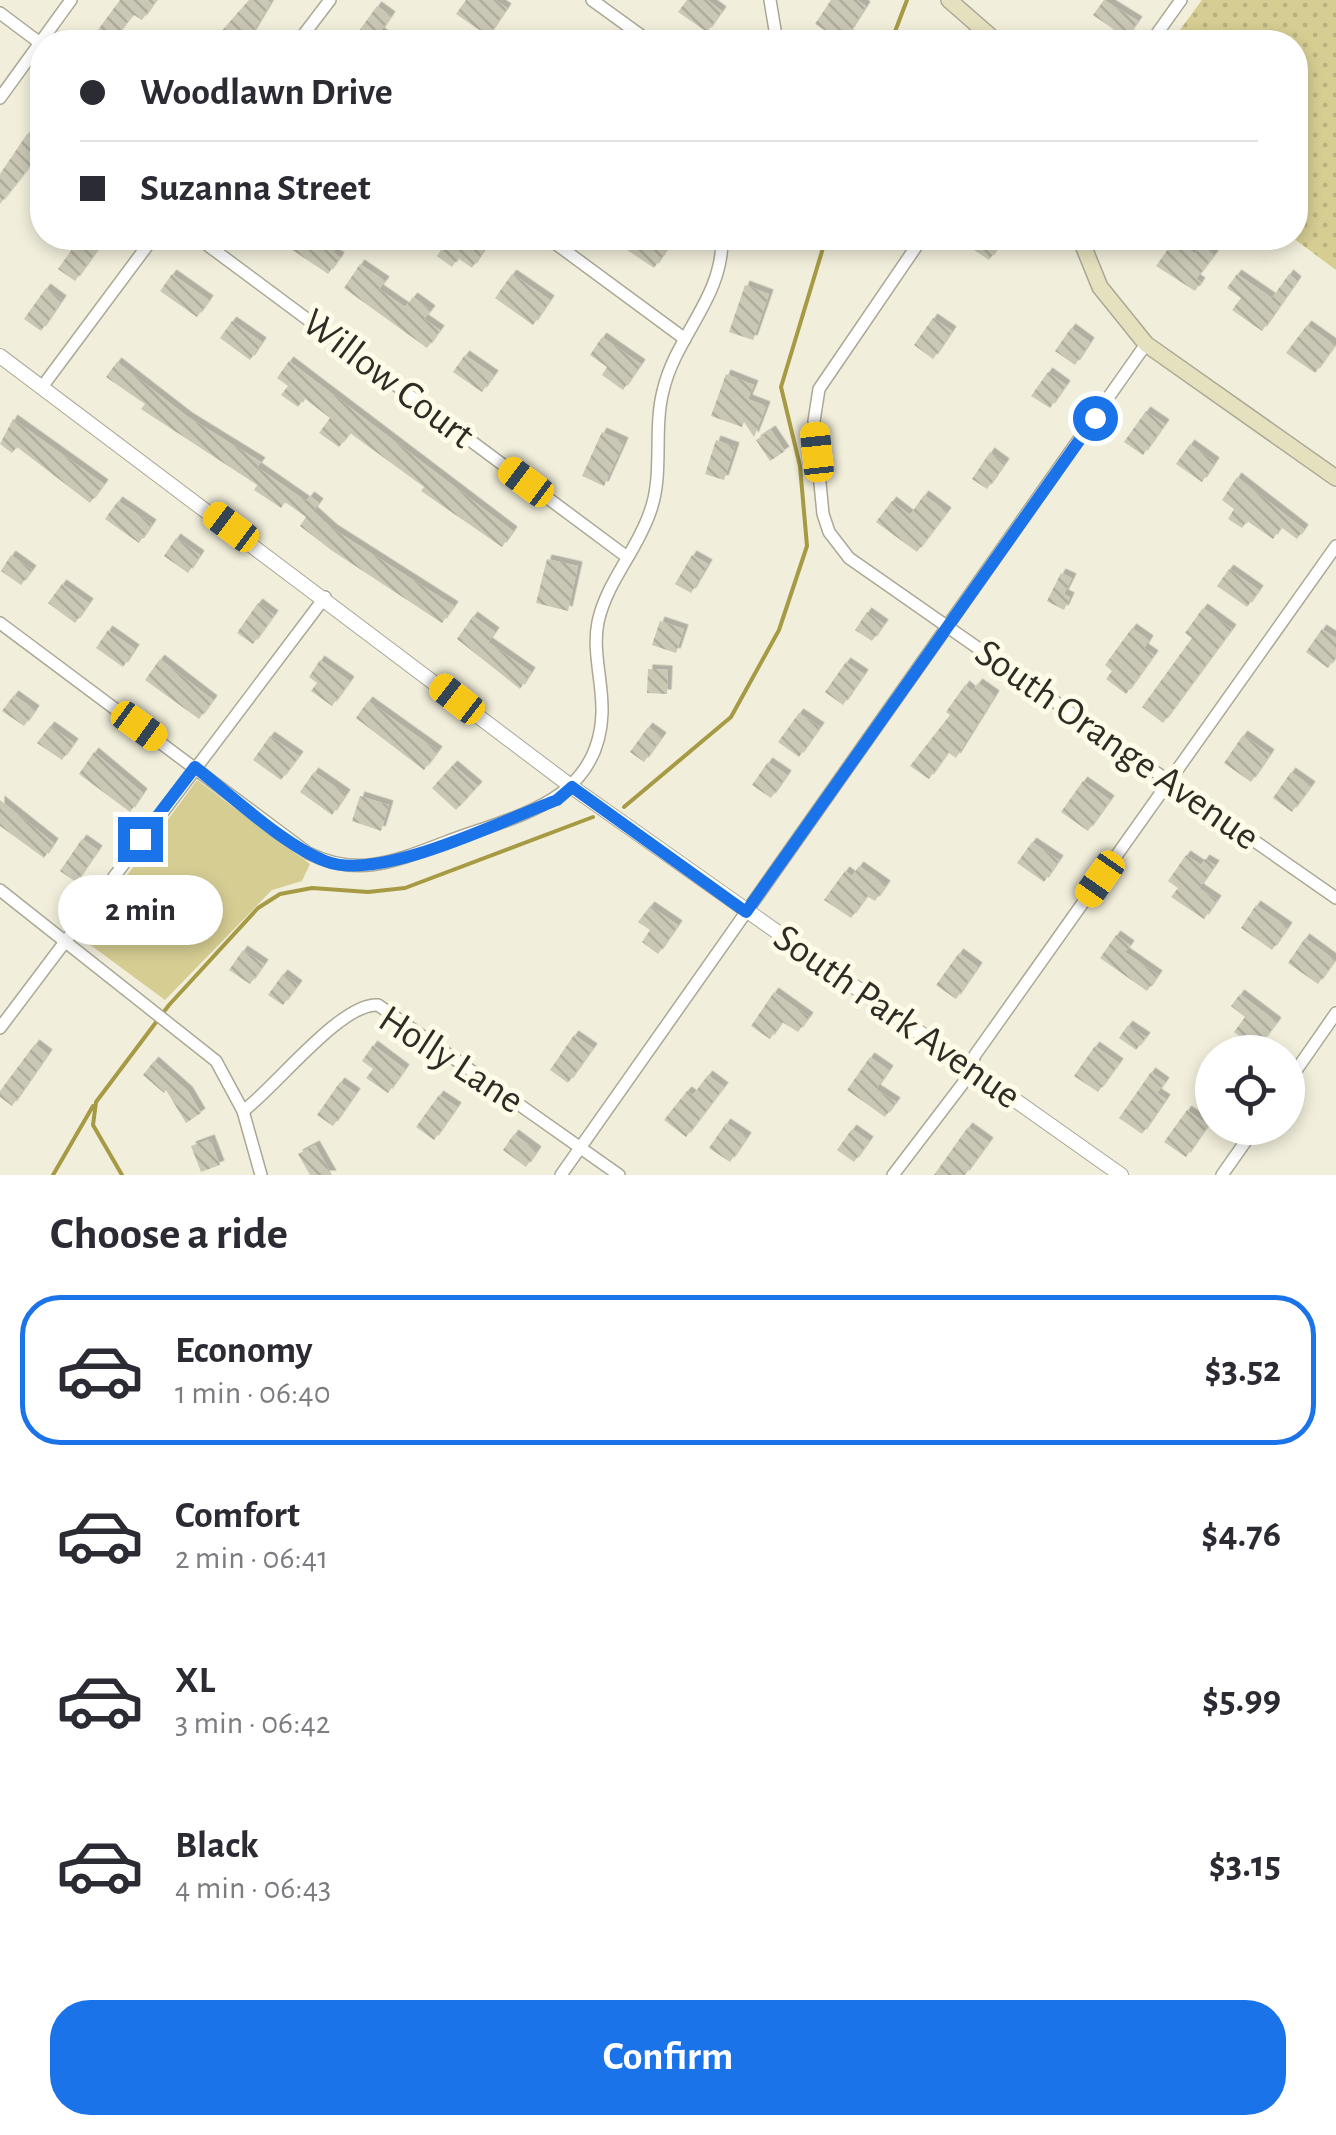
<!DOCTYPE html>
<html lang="en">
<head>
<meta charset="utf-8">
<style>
  body { margin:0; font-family:"Alegreya Sans",sans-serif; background:#f2f2f3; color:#2b2b33; height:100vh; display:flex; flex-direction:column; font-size:38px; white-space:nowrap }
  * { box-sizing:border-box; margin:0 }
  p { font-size:32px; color:#7c7c81 }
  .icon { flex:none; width:55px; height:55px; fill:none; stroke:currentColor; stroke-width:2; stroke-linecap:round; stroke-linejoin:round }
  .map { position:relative; height:1175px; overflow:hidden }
  .details { display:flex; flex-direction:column; background:#fff; flex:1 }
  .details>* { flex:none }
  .guide { position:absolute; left:30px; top:30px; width:1278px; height:220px; border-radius:40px; box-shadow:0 5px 15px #0003; display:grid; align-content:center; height:220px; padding:0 50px; background:#fff }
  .fabs { position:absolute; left:1195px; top:1035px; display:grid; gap:20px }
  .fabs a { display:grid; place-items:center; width:110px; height:110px; border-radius:50%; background:#fff; box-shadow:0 5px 15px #0003; font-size:50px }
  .end { position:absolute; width:45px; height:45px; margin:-22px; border:12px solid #1a73e8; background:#fff; box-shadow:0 0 0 5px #fff }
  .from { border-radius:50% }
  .bubble { position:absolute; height:70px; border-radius:35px; background:#fff; box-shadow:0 5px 15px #0003; font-size:32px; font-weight:700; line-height:70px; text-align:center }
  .car { position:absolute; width:30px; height:60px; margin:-30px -15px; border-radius:12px; box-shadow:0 0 8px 2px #0007; background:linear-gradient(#f5c518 24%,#345 0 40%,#f5c518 0 76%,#345 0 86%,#f5c518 0) }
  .guide b { display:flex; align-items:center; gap:35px; height:95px; font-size:38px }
  .guide b+b { border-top:2px solid #e1e1e2 }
  .guide i { width:25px; height:25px; background:#2b2b33 }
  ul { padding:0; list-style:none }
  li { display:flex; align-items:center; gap:30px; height:150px; margin:0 20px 15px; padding:0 30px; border:5px solid transparent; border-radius:40px }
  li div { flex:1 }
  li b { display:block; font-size:38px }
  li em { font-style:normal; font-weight:700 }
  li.on { border-color:#1a73e8 }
  li>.icon { width:90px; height:90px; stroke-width:1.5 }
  h2 { padding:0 50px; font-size:45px; line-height:120px }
  .cta { display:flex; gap:20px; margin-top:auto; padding:20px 50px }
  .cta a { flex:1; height:115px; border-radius:40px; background:#1a73e8; color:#fff; font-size:40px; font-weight:700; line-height:115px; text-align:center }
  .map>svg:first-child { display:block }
  .grass { fill:url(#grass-dots) }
  .park { fill:#d6cd92 }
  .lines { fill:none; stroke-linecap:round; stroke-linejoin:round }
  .stream { stroke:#a79a44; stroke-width:4 }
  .building { fill:url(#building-back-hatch); filter:url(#shadow) }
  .minor-casing { stroke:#aba896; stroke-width:14 }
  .tertiary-casing { stroke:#aba896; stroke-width:16 }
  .secondary-casing { stroke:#aba896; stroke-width:18 }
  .minor { stroke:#fff; stroke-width:11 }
  .tertiary { stroke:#fff; stroke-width:14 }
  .secondary { stroke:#e5e0be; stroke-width:15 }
  .route { stroke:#1a73e8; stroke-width:12 }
  .labels { text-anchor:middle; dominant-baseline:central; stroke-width:10; stroke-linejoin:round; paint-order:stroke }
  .street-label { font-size:40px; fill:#2d2c25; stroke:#fefce8 }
</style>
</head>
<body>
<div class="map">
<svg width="1336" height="1175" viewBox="0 0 1336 1175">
  <defs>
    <pattern id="grass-dots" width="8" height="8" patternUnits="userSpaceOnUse" patternTransform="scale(2.5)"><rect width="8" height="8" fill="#d6cd92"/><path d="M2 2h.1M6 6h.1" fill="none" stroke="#b8b07e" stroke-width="1.8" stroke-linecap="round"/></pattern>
    <pattern id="building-back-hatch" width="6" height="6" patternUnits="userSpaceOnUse" patternTransform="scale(2.5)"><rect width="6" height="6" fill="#cac8b5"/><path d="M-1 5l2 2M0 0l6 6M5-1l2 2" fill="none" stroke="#aeac9c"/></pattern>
    <filter id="shadow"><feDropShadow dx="4.5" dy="-4.5" stdDeviation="0" flood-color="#0004"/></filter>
  </defs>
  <rect width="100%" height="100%" fill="#f1eedb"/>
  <path class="grass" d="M1202 0H1336V270L1293 238 1295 42H1171Z"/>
  <path class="park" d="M197 780 310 864 302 881 272 890 165 1000 81 938Z"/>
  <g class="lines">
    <g class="stream">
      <path d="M891 42 907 0"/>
      <path d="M624 807 731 717 779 630 807 546 800 466 781 387 826 238"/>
      <path d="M53 1175 93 1106"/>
      <path d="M122 1175 93 1125 96 1102 169 1005 258 908 280 894 312 888 368 892 405 888 593 817"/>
    </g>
  </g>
  <g class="building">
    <path d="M120 0H156L142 20 134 15 127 22 112 42H89Z"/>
    <path d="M249 0H272L247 42H222L225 38 219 34Z"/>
    <path d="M466 0H495L507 8 488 36 456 14Z"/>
    <path d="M687 0H707L722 11 707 32 678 12Z"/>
    <path d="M831 0H857L866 6 843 42 815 24Z"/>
    <path d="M1104 0 1138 21 1126 38 1093 15Z"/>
    <path d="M377 6 391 16 380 32 394 42H351Z"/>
    <path d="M27 134 42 145V151L0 204V174Z"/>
    <path d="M80 238 97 250 75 281 58 269Z"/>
    <path d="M294 238H313L322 244 326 238H343L333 252 340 257 328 274 288 247Z"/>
    <path d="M430 238H464L483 251 472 268 458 258 452 267 437 256 443 247Z"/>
    <path d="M635 238H674L654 268 627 250Z"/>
    <path d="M956 238H1005L989 260Z"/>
    <path d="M1175 239 1195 254 1202 245 1214 255 1196 279 1201 282 1195 291 1156 266Z"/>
    <path d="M360 264 385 281 379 289 405 307 413 297 431 310 424 319 440 330 427 348 344 288Z"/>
    <path d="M172 274 209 300 197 317 160 291Z"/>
    <path d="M512 274 550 300 533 325 495 298Z"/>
    <path d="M1237 274 1272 298 1289 274 1297 281 1262 331 1232 310 1241 298 1227 288Z"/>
    <path d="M745 285 769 294 753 340 729 332Z"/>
    <path d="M46 288 62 300 41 331 24 319Z"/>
    <path d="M933 318 952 331 933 359 914 345Z"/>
    <path d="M232 321 262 342 250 360 220 338Z"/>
    <path d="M1307 325 1335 345 1315 373 1286 353Z"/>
    <path d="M1071 328 1090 342 1075 365 1055 351Z"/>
    <path d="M602 337 641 364 623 390 602 375 607 367 590 355Z"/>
    <path d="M465 355 494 375 482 392 453 372Z"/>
    <path d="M289 361 513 531 502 547 421 491 424 487 350 433 339 447 319 433 330 418 304 398 298 407 281 395 288 386 277 378Z"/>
    <path d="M117 362 188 417 261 462 257 467 306 501 310 496 319 503 313 511 333 529 454 606 442 623 331 550 300 526 306 517 285 502 281 508 254 490 257 485 141 409 145 404 106 377Z"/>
    <path d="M1048 372 1066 385 1050 408 1031 396Z"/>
    <path d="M726 374 754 385 748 399 766 406 754 437 744 422 742 427 711 416Z"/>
    <path d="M1146 411 1165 424 1143 455 1124 442Z"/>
    <path d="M13 419 104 484 90 503 17 447 12 453 0 444Z"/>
    <path d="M771 430 785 451 770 461 756 440Z"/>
    <path d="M602 432 624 442 604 486 582 476Z"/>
    <path d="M716 440 735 447 724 480 705 474Z"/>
    <path d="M1190 444 1215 462 1202 482 1176 464Z"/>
    <path d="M990 452 1005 463 987 489 972 479Z"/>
    <path d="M1237 477 1304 529 1297 539 1281 527 1273 539 1247 521 1242 528 1228 519 1234 509 1222 500Z"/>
    <path d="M924 495 947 512 917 552 876 522 892 501 910 515Z"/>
    <path d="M118 501 152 524 139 543 105 519Z"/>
    <path d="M176 538 200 555 188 573 164 556Z"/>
    <path d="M11 555 32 570 21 585 1 571Z"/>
    <path d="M692 555 708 564 691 593 675 584Z"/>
    <path d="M547 559 578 566 568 611 536 603Z"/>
    <path d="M1229 569 1259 590 1247 607 1217 586Z"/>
    <path d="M1061 573 1072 578 1064 594 1070 597 1064 610 1047 601Z"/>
    <path d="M62 584 89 603 75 623 48 603Z"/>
    <path d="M258 603 274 615 253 644 237 633Z"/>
    <path d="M1203 608 1232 629 1163 723 1142 707 1192 638 1185 633Z"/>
    <path d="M867 612 884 624 872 641 855 630Z"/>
    <path d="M473 616 495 632 488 642 531 672 520 689 457 639Z"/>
    <path d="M660 621 684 629 676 653 652 645Z"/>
    <path d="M1132 628 1149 640 1144 648 1154 655 1126 694 1106 679 1112 671 1105 665Z"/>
    <path d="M1322 629 1336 638V657L1328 668 1306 652Z"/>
    <path d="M108 630 135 649 123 667 96 648Z"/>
    <path d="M160 659 213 700 199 719 145 680Z"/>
    <path d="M320 660 350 681 332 706 311 691 317 683 309 677Z"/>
    <path d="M846 662 864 674 843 705 825 692Z"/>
    <path d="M648 669 668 670 667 694 647 693Z"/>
    <path d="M978 683 995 695 956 758 948 752 929 779 910 766 950 715 946 712 965 685 972 691Z"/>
    <path d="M14 695 35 710 24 726 2 711Z"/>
    <path d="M368 701 438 751 424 770 356 718Z"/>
    <path d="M799 713 820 727 799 757 778 742Z"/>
    <path d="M50 726 74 743 62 760 37 743Z"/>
    <path d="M648 727 662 737 644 762 630 752Z"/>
    <path d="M1243 735 1270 754 1251 782 1224 763Z"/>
    <path d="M270 736 299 756 281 780 253 760Z"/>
    <path d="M94 752 143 793 130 812 79 774Z"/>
    <path d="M768 762 787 775 771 798 752 785Z"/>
    <path d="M453 765 478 786 456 810 432 788Z"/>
    <path d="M314 772 346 794 332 815 300 792Z"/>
    <path d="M1291 772 1311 786 1292 812 1273 798Z"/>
    <path d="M1083 781 1110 800 1088 831 1061 812Z"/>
    <path d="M360 796 389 805 381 831 352 821Z"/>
    <path d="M0 800 54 843 44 858 0 826Z"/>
    <path d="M82 839 98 850 76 882 60 871Z"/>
    <path d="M1032 842 1059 860 1044 882 1017 863Z"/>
    <path d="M1186 855 1201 865 1205 859 1215 865 1199 888 1217 900 1204 919 1171 897 1178 888 1168 881Z"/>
    <path d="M859 866 886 885 875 901 867 896 851 918 824 900 845 871 852 876Z"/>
    <path d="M1256 905 1288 927 1272 950 1241 928Z"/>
    <path d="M650 906 678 925 658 954 642 942 650 930 638 922Z"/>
    <path d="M1116 935 1130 945 1125 952 1158 975 1147 991 1100 958Z"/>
    <path d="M1305 938 1335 960 1318 984 1288 963Z"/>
    <path d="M243 950 264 964 250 984 229 970Z"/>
    <path d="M959 953 978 967 956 999 936 985Z"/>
    <path d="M283 974 298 985 283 1005 268 995Z"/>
    <path d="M774 992 809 1017 798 1032 782 1022 770 1039 751 1026Z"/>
    <path d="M1240 994 1277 1022 1262 1042 1254 1036 1248 1043 1234 1032 1245 1017 1231 1006Z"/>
    <path d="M1128 1025 1146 1037 1136 1050 1119 1038Z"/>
    <path d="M574 1035 593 1048 568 1083 550 1070Z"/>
    <path d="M35 1044 48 1054 12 1106 0 1097V1091Z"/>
    <path d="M373 1045 405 1069 388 1093 366 1078 373 1069 362 1061Z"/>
    <path d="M1095 1046 1119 1063 1098 1092 1074 1076Z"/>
    <path d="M870 1057 889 1070 876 1089 896 1102 885 1117 847 1090Z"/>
    <path d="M154 1061 188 1091 201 1113 186 1123 166 1090 164 1093 143 1075Z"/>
    <path d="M1151 1072 1165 1082 1157 1093 1166 1099 1142 1134 1119 1118Z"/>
    <path d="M708 1075 724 1087 686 1137 664 1120 687 1091 693 1095Z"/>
    <path d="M340 1082 356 1093 333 1126 317 1115Z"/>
    <path d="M439 1095 457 1107 434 1140 416 1127Z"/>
    <path d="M1187 1110 1208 1125 1186 1157 1164 1142Z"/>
    <path d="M726 1123 747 1137 730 1162 709 1148Z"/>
    <path d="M968 1127 989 1142 965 1175H934Z"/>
    <path d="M852 1129 869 1141 854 1162 837 1150Z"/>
    <path d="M514 1134 537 1151 526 1167 503 1150Z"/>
    <path d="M210 1139 220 1165 201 1172 191 1146Z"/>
    <path d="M315 1145 332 1175H310L298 1154Z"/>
  </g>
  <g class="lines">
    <g class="minor-casing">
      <g id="minor">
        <path d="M592 0 650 42"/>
        <path d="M770 0 777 42"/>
        <path d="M0 13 40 43"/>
        <path d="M298 42 330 0"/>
        <path d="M1151 42 1181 0"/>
        <path d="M0 98 71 0"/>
        <path d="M198 238 627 557"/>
        <path d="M548 238 685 339"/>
        <path d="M922 238 819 389 814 421 823 514 829 532 849 558 1336 898"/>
        <path d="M42 387 153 238"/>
        <path d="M0 623 308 853C358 878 396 861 446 842 514 816 599 803 602 713 603 682 592 652 598 622 607 581 637 551 650 512 664 475 653 430 663 391 676 335 723 298 722 238"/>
        <path d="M0 890 216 1061 243 1111 261 1175"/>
        <path d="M0 1028 325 597"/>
        <path d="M1288 1082 1336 1013"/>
        <path d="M243 1111C274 1089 341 1002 378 1005L619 1175"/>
        <path d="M561 1175 1146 344"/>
        <path d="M893 1175 964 1082 975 1055 1336 546"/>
        <path d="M1222 1175 1255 1128"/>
      </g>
    </g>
    <g class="tertiary-casing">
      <path id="tertiary" d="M0 356 572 787 1121 1175"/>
    </g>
    <g class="secondary-casing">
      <g id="secondary">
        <path d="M949 0 997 42"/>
        <path d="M1080 238 1100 287 1146 344 1336 478"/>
      </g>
    </g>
    <use href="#minor" class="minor"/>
    <use href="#tertiary" class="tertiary"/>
    <use href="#secondary" class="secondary"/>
  </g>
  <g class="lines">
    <path class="route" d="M140 839 195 767C232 796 282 844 325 861 379 883 501 821 557 800L572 787 746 912 1095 418"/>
  </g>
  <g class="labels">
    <g class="street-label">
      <text transform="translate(388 379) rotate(37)">Willow Court</text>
      <text transform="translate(1117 745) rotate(35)">South Orange Avenue</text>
      <text transform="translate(897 1017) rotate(35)">South Park Avenue</text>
      <text transform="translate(451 1060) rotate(33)">Holly Lane</text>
    </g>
  </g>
</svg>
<div class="fabs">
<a><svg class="icon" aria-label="locate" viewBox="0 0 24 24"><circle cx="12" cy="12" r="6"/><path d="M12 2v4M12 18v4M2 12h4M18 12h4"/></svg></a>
</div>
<i class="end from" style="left:1095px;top:418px"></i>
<i class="end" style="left:140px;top:839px"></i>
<div class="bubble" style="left:58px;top:875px;width:165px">2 min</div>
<i class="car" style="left:817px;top:452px;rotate:354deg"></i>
<i class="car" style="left:526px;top:482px;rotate:307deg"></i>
<i class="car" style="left:231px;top:527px;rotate:307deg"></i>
<i class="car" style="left:457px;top:699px;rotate:308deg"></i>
<i class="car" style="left:139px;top:726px;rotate:126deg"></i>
<i class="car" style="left:1100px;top:879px;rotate:215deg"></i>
<div class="guide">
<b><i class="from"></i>Woodlawn Drive</b>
<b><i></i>Suzanna Street</b>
</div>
</div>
<section class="details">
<h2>Choose a ride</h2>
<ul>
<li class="on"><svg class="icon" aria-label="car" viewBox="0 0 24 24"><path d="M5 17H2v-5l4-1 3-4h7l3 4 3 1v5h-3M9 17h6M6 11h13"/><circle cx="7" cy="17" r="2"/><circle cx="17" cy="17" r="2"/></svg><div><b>Economy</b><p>1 min · 06:40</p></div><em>$3.52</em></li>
<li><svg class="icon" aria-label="car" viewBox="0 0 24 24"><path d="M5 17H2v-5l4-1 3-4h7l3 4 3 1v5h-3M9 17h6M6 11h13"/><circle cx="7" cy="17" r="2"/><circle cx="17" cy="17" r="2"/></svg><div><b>Comfort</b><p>2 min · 06:41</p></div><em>$4.76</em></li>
<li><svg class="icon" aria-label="car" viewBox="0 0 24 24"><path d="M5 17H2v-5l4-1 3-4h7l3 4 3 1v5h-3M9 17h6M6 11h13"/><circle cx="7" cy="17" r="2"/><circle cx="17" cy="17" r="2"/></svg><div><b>XL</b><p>3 min · 06:42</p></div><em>$5.99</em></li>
<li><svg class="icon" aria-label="car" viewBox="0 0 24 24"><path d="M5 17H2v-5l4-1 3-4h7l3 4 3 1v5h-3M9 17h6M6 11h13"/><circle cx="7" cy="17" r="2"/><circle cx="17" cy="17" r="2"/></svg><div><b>Black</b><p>4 min · 06:43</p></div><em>$3.15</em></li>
</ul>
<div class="cta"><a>Confirm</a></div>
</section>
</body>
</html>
